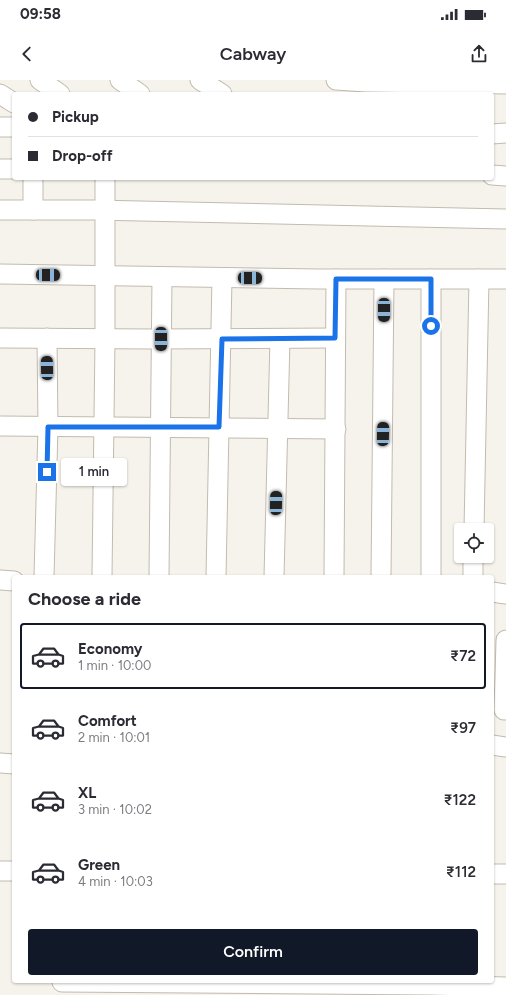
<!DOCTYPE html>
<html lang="en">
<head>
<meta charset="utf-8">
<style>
  body { margin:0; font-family:Figtree,sans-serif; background:#f2f2f3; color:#2b2b33; height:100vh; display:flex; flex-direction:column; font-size:15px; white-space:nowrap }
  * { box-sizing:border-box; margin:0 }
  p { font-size:13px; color:#7c7c81 }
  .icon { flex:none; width:22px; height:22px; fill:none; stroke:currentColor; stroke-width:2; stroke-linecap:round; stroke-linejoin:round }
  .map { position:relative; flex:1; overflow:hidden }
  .side { position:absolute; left:12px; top:495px; width:482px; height:408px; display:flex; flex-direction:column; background:#fff; border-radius:4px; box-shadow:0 1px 3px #0004 }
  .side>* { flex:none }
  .top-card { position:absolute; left:12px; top:12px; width:482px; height:88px; border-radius:4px; box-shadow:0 1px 3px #0004; display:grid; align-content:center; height:88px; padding:0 16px; background:#fff }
  .fabs { position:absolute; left:454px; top:443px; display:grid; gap:8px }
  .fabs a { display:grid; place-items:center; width:40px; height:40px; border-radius:4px; background:#fff; box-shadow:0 1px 3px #0004; font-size:20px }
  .end { position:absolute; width:18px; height:18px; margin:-9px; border:5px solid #1a73e8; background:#fff; box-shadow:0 0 0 2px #fff }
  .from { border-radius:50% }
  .bubble { position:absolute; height:28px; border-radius:4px; background:#fff; box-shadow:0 1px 3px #0004; font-size:13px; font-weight:600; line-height:28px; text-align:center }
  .car { position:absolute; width:12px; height:24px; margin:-12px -6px; border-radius:5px; box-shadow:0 0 3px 1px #0007; background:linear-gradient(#222 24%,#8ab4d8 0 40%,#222 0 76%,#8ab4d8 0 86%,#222 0) }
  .top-card b { display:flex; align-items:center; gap:14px; height:38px; font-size:15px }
  .top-card b+b { border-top:1px solid #e1e1e2 }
  .top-card i { width:10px; height:10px; background:#2b2b33 }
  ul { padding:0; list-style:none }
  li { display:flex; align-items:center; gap:12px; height:66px; margin:0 8px 6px; padding:0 8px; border:2px solid transparent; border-radius:4px }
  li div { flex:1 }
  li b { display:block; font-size:15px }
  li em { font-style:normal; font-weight:600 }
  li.active { border-color:#111827 }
  li>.icon { width:36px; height:36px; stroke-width:1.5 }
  h2 { padding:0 16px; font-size:18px; line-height:48px }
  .button { display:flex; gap:8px; margin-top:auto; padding:8px 16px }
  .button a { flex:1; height:46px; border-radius:4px; background:#111827; color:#fff; font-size:16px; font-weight:600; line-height:46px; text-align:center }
  .status { display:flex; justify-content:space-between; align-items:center; height:28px; padding:0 20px; background:#fff; direction:ltr }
  .status svg { height:11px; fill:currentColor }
  header { display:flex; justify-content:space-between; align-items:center; height:52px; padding:0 16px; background:#fff; font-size:18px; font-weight:600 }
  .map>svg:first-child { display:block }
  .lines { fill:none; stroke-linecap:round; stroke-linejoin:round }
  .minor-casing { stroke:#c2bbae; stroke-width:21 }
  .minor { stroke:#fff; stroke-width:19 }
  .route { stroke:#1a73e8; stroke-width:5 }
</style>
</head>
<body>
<div class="status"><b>09:58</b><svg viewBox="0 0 49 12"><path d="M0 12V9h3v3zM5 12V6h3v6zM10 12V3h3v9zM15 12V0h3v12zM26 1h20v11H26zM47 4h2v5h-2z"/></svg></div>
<header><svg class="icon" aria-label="back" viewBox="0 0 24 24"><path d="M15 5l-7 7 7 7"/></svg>Cabway<svg class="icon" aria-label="share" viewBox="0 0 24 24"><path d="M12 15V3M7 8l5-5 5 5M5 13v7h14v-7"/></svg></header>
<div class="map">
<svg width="506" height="915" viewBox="0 0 506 915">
  <rect width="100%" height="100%" fill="#f6f3ec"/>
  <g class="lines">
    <g class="minor-casing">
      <g id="minor">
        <path d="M40 0 60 14"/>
        <path d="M120 0 140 14"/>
        <path d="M200 0 222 14"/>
        <path d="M336 0 366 2 506 4"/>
        <path d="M0 14 14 23"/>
        <path d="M0 47H14"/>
        <path d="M492 54 506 53"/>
        <path d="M0 89H14"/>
        <path d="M492 95 506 96"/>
        <path d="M33 98V130"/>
        <path d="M0 130H94L506 139"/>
        <path d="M0 194 319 199H506"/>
        <path d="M431 199V497"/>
        <path d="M0 258 152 259 335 258"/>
        <path d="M0 346 336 349"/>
        <path d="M474 450 479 199"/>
        <path d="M44 497 48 347 47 258"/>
        <path d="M102 497 105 259V98"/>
        <path d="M159 497 162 197"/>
        <path d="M216 497 222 198"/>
        <path d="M274 497 280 259"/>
        <path d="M334 497 336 199"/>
        <path d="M381 497 384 199"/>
        <path d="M473 497V476"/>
        <path d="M0 500 14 501"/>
        <path d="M492 512 506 514"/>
        <path d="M504 630 506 560"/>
        <path d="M492 665 506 667"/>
        <path d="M0 683 14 684"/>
        <path d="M0 791H14"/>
        <path d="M492 794H506"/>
        <path d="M62 902 431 905 506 907"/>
      </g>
    </g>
    <use href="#minor" class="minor"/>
  </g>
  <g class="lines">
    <path class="route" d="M47 392 48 347H219L222 259 335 258 336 199H431V246"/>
  </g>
</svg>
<div class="fabs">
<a><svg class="icon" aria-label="locate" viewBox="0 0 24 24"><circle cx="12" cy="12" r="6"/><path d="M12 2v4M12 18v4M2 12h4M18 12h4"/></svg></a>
</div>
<i class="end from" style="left:431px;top:246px"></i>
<i class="end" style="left:47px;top:392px"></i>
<div class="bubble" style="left:61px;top:378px;width:66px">1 min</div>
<i class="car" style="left:48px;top:195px;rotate:91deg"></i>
<i class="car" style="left:250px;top:198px;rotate:91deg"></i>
<i class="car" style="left:384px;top:230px;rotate:180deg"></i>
<i class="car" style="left:161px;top:259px;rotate:180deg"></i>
<i class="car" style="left:47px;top:288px;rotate:359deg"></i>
<i class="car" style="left:383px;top:354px;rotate:1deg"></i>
<i class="car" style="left:276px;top:423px;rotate:1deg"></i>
<div class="top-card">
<b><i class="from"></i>Pickup</b>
<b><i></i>Drop-off</b>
</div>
<section class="side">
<h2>Choose a ride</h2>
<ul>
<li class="active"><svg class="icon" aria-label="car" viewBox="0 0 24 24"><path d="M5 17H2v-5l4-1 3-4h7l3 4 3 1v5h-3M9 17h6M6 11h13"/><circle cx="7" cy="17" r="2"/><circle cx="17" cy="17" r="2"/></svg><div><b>Economy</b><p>1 min · 10:00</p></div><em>₹72</em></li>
<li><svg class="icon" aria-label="car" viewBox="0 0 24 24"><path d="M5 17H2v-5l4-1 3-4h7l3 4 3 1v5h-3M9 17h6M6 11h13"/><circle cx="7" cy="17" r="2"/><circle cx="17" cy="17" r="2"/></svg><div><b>Comfort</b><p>2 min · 10:01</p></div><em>₹97</em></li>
<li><svg class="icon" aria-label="car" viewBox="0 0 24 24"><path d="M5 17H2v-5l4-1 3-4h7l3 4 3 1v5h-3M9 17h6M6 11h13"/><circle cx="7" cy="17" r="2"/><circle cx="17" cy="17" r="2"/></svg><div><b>XL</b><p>3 min · 10:02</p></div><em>₹122</em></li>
<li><svg class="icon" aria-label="car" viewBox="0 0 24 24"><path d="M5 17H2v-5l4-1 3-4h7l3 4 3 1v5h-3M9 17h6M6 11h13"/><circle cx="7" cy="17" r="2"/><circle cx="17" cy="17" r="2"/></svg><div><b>Green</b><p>4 min · 10:03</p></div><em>₹112</em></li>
</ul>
<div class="button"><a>Confirm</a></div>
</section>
</div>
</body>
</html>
